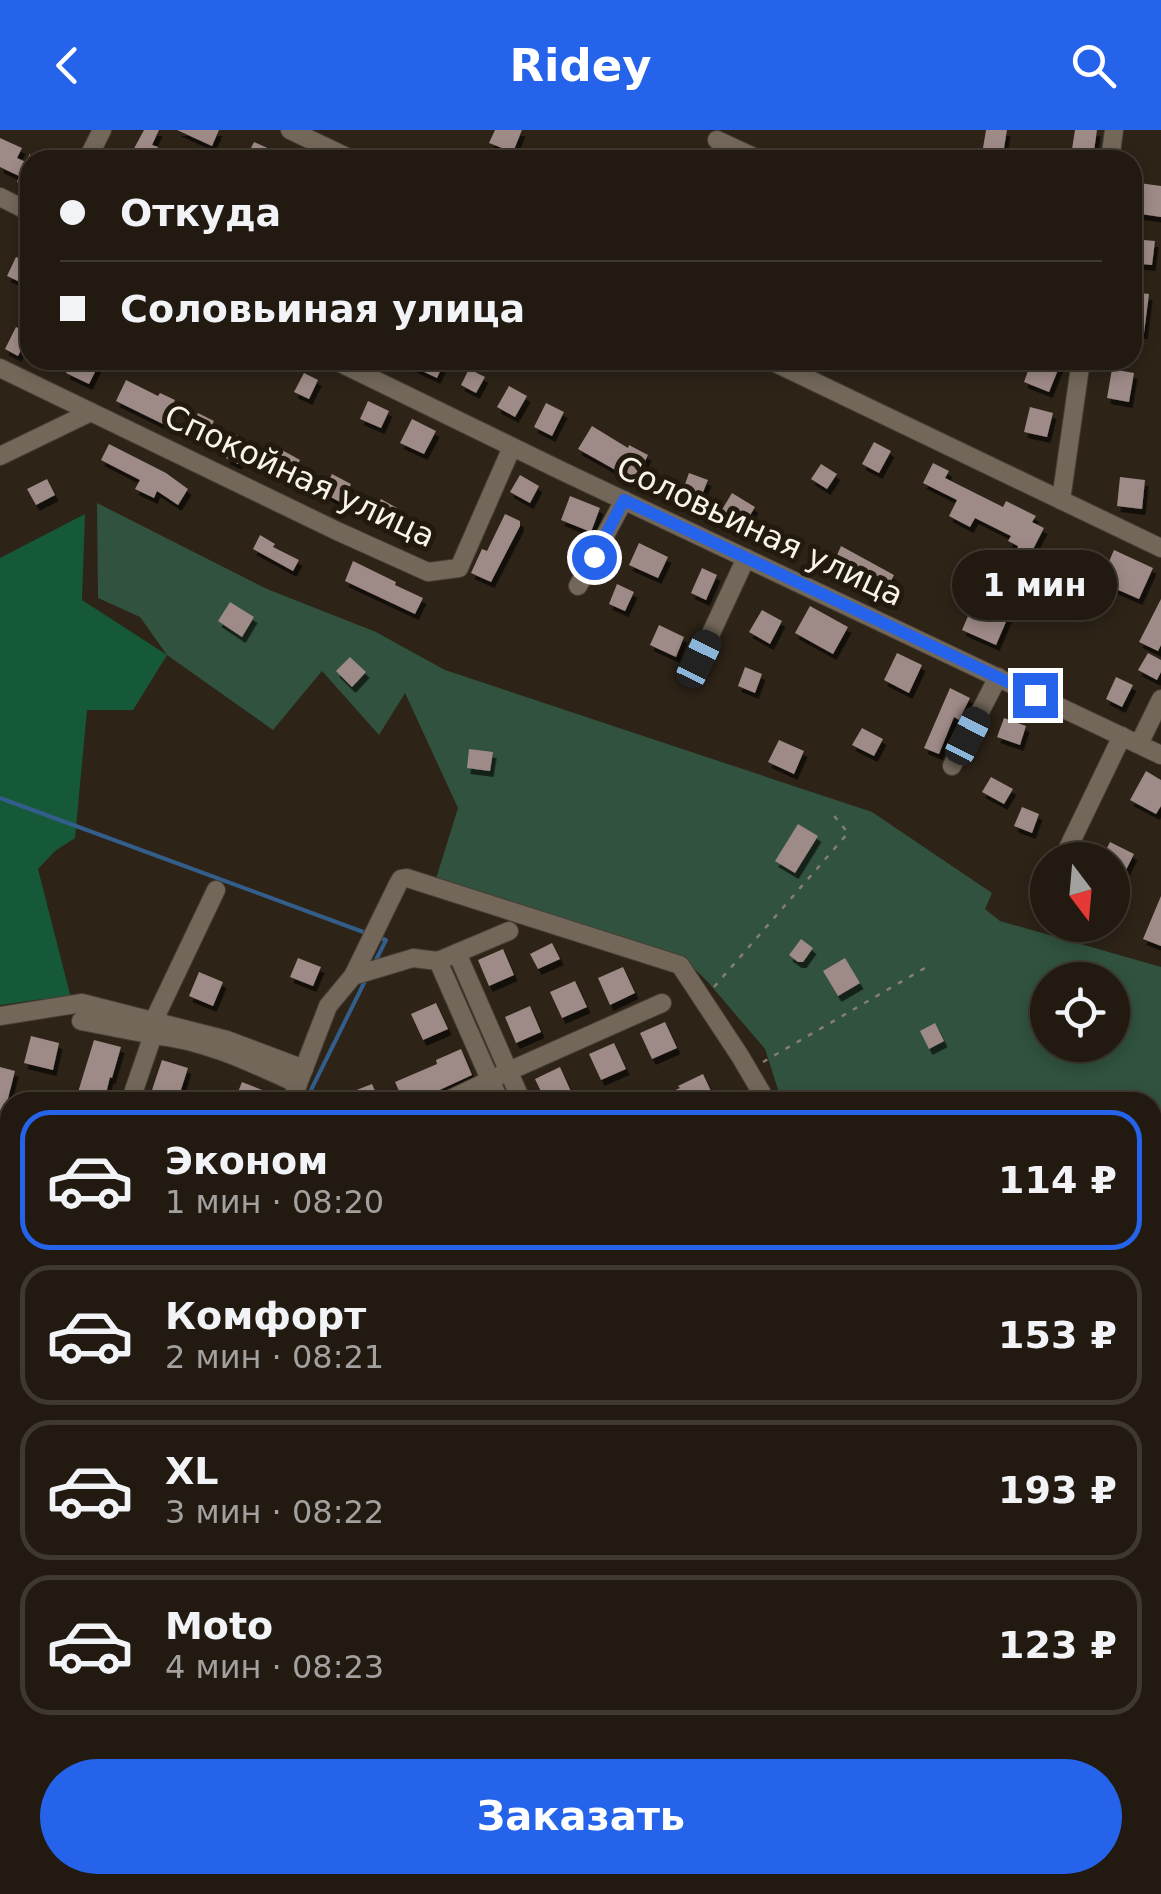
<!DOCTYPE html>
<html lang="ru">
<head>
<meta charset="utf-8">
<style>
  body { margin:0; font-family:"DejaVu Sans",sans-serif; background:#2a231a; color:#f1f3f6; height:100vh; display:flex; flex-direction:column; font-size:38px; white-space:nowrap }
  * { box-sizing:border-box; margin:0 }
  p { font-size:32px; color:#a2a19f }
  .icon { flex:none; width:55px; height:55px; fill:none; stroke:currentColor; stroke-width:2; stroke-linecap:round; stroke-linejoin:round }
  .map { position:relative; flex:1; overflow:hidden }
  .drawer { position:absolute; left:0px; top:962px; width:1162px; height:802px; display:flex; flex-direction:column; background:#221a11; border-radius:30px 30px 0 0; box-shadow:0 5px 15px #0003,0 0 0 2px #3f3831 }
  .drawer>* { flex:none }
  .hud { position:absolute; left:20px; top:20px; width:1122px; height:220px; border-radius:30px; box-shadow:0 5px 15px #0003,0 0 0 2px #3f3831; display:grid; align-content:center; height:220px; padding:0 40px; background:#221a11 }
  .needle { width:65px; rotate:164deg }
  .controls { position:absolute; left:1030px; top:712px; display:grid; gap:20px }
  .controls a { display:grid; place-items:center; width:100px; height:100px; border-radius:50%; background:#221a11; box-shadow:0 5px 15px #0003,0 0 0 2px #3f3831; font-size:50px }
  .end { position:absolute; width:45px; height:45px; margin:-22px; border:12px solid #2563eb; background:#fff; box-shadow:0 0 0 5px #fff }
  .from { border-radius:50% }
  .bubble { position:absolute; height:70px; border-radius:35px; background:#221a11; box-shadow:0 5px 15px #0003,0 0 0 2px #3f3831; font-size:32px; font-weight:700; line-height:70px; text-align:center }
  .car { position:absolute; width:30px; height:60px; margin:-30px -15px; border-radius:12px; box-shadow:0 0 8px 2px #0007; background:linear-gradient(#222 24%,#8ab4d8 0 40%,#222 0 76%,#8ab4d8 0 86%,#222 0) }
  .hud b { display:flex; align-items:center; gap:35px; height:95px; font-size:38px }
  .hud b+b { border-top:2px solid #3f3831 }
  .hud i { width:25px; height:25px; background:#f1f3f6 }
  ul { padding:18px 0 0; list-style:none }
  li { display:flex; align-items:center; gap:30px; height:140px; margin:0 20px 15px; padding:0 20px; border:5px solid #3f3831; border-radius:30px }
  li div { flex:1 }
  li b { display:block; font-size:38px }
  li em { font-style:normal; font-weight:700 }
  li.selected { border-color:#2563eb }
  li>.icon { width:90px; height:90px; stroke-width:1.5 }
  .button { display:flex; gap:20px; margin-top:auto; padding:20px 40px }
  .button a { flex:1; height:115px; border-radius:60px; background:#2563eb; color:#fff; font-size:40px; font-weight:700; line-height:115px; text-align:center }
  header { display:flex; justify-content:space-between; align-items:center; height:130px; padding:0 40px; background:#2563eb; color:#fff; font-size:45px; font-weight:700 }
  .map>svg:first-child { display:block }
  .green { fill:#30523e; fill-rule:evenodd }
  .forest { fill:#155938 }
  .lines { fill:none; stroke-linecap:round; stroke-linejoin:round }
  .stream { stroke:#335e8b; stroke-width:4 }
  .building { fill:#9e8a86; filter:url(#shadow) }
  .minor-casing { stroke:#473f36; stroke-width:20 }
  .path { stroke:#867e73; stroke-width:2.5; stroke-dasharray:5 8; stroke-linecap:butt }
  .minor { stroke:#726759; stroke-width:18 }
  .route { stroke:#2563eb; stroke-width:12 }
  .labels { text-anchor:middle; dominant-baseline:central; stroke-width:10; stroke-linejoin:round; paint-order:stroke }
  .street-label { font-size:32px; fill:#f9f3ea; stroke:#231a0e }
</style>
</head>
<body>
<header><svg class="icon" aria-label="back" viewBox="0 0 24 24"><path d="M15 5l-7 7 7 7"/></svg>Ridey<svg class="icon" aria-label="search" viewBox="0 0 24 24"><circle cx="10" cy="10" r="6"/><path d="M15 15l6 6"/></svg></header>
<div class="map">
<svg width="1161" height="1764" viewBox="0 0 1161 1764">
  <defs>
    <filter id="shadow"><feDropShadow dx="3.5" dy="6" stdDeviation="0" flood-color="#0009"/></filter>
  </defs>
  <rect width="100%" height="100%" fill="#2d2317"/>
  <g class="green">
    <path d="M97 373 267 459 376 502 445 540 872 682 992 763 985 779 1000 791 1161 837V1065L1153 1069 1152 972H782L765 919 707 851 680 825 552 795 434 755 458 678 405 563 379 605 322 541 273 600 167 525 140 487 98 468ZM1048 850H1112V915H1048Z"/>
    <path d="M676 1755H1106L1091 1759 1092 1764H664Z"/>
  </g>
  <g class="forest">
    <path d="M85 384 82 470 167 525 133 580H87L75 708 55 721 38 739 73 876 43 869 0 875V428Z"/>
    <path d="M0 1217 10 1229V1470L0 1486Z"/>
  </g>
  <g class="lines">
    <g class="stream">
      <path d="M0 668 366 803"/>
      <path d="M375 832 386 810 380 808"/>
      <path d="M309 972 307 968 366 849"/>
      <path d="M1152 1101 1161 1099"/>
      <path d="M511 1755V1764"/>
      <path d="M608 1764 618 1755"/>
    </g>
  </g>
  <g class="building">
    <path d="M144 0H159L152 15 158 17 151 30H138L130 26Z"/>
    <path d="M177 0H219L212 16Z"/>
    <path d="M495 0H522L513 22 489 13Z"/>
    <path d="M986 0H1007L1002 30H981Z"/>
    <path d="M1075 0H1097L1094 21 1072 19Z"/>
    <path d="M0 8 22 18 17 28 26 32 30 23V57L17 52 19 46 0 37Z"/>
    <path d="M254 12 272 20 268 30H245Z"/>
    <path d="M1139 53 1161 56V87L1134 83Z"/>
    <path d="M1132 109 1155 111 1152 135 1132 133Z"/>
    <path d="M16 127 30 133 20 152 7 146Z"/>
    <path d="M1132 162 1149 164 1144 203 1132 202Z"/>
    <path d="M16 197 29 204 18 226 5 219Z"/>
    <path d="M73 230H86L98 236 89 254 66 243Z"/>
    <path d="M399 230H445L437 248Z"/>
    <path d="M1032 230H1062L1049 262 1024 252Z"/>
    <path d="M469 239 485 247 476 263 461 255Z"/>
    <path d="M1112 239 1134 243 1129 272 1107 268Z"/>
    <path d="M304 243 318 250 309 269 294 262Z"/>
    <path d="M126 250 158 266 160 263 175 270 163 294 116 271Z"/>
    <path d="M509 256 527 266 515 287 497 277Z"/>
    <path d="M368 271 389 281 381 298 360 289Z"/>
    <path d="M546 273 564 282 552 306 534 297Z"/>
    <path d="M1030 277 1053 283 1047 307 1024 302Z"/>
    <path d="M198 283 214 291 204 311 188 303Z"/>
    <path d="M412 289 436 301 424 324 400 313Z"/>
    <path d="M592 296 628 318 629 315 648 325 635 351 578 319Z"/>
    <path d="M236 305 250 312 238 334 226 328Z"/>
    <path d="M874 312 891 321 879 343 862 334Z"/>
    <path d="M109 314 166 343 188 359 178 375 157 361 154 368 135 359 140 350 101 330Z"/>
    <path d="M282 320 300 330 289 351 270 341Z"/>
    <path d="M933 333 949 341 945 348 1003 377 1006 371 1036 386 1032 392 1044 398 1029 427 1017 421 1018 416 1008 411 1011 406 975 388 970 397 949 386 957 370 923 353Z"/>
    <path d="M821 334 837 344 827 359 811 349Z"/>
    <path d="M689 343 708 350 699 372 681 365Z"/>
    <path d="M332 344 351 354 342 373 323 363Z"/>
    <path d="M520 345 539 356 530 373 510 362Z"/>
    <path d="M1120 347 1145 350 1142 379 1117 376Z"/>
    <path d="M47 349 55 365 36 375 27 359Z"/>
    <path d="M732 363 755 377 740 402 717 388Z"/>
    <path d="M570 366 600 378 591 402 561 390Z"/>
    <path d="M381 369 397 378 386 397 370 387Z"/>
    <path d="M505 384 520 391V396L491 452 471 443 482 419 487 421Z"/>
    <path d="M260 405 275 414 273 417 299 430 293 441 253 419Z"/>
    <path d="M639 413 668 427 658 448 629 435Z"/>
    <path d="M841 416 894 445 882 469 859 458 862 453 831 439Z"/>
    <path d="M1114 420 1153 438 1139 469 1100 452Z"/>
    <path d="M353 431 396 452 395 455 423 468 415 484 345 451Z"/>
    <path d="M702 438 717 445 706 470 691 463Z"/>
    <path d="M617 454 634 462 625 481 609 474Z"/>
    <path d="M978 463 1012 478 996 515 962 500Z"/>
    <path d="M1161 469V515L1158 521 1139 512Z"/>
    <path d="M230 472 254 487 242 507 218 491Z"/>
    <path d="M810 476 848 497 833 524 795 503Z"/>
    <path d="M762 480 782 491 770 514 749 502Z"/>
    <path d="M659 495 684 507 676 527 650 515Z"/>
    <path d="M897 523 922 535 909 563 884 550Z"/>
    <path d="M1148 523 1161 530V542L1157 550 1138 540Z"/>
    <path d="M350 527 366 542 352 557 336 541Z"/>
    <path d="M745 537 762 544 755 563 738 556Z"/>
    <path d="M1116 547 1133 555 1122 577 1106 569Z"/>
    <path d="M950 558 970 568 959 590 954 587 939 624 924 618Z"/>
    <path d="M1004 588 1026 596 1020 615 997 607Z"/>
    <path d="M862 598 883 609 874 626 852 615Z"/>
    <path d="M779 610 804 621 794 644 768 632Z"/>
    <path d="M469 619 493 622 490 641 467 638Z"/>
    <path d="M1146 641 1161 650V676L1156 684 1130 670Z"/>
    <path d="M991 647 1013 659 1004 674 982 662Z"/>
    <path d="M1022 677 1039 684 1032 703 1014 696Z"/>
    <path d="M798 694 818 706 795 743 775 731Z"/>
    <path d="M1110 712 1134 724 1125 742 1112 735V730H1101Z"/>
    <path d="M1161 766V816L1143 809Z"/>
    <path d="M801 809 813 818 803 832H798L789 825Z"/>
    <path d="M552 813 560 829 538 839 530 824Z"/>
    <path d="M503 819 514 845 489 856 478 830Z"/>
    <path d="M298 828 321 837 313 856 290 847Z"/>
    <path d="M845 828 860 853 838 866 823 841Z"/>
    <path d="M623 837 635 863 610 875 598 848Z"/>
    <path d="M199 842 223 852 213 876 189 866Z"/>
    <path d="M575 851 587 877 562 888 550 862Z"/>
    <path d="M436 873 448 899 423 910 411 884Z"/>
    <path d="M530 876 541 902 516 913 505 887Z"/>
    <path d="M665 892 677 918 652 929 640 903Z"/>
    <path d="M935 893 944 911 929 919 920 901Z"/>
    <path d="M31 906 59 913 53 940 24 933Z"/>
    <path d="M94 910 121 917 112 948 110 947 104 972H75Z"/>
    <path d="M614 913 626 939 601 950 589 924Z"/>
    <path d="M461 919 472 945 431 964 432 967 420 972H404L395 952 437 934 436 930Z"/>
    <path d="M162 930 188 938 177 972H148Z"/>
    <path d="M0 937 15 941 4 984 0 983Z"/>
    <path d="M560 937 572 964 552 972H546L535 949Z"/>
    <path d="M703 944 716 972H648L680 958 678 956Z"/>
    <path d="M242 952 267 962 263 972H234Z"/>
    <path d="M372 954 380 972H332L359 959Z"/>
  </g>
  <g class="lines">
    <g class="minor-casing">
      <g id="minor">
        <path d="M290 0 353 30"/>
        <path d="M717 10 760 30"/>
        <path d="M87 30 102 0"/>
        <path d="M1110 30 1114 0"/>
        <path d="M0 67 30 82"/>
        <path d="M334 230 562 341 1161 625"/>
        <path d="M769 230 1161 418"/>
        <path d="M0 238 337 401 428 442 459 438 512 317"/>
        <path d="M0 326 91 282"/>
        <path d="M1061 370 1081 230"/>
        <path d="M578 456 624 370"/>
        <path d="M699 529 746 428"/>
        <path d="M1139 614 1161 569"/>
        <path d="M952 636 998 547"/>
        <path d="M1068 718 1122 606"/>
        <path d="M457 823 509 801"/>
        <path d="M353 846 398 754 401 749 407 748 680 835 740 926 767 972"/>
        <path d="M0 886 82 873 227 910 304 939"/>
        <path d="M154 890 216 760"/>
        <path d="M81 891 153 905"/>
        <path d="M130 972 153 905C205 910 252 933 298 954"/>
        <path d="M291 972 328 876 353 846 413 828 438 831"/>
        <path d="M444 972 509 941 662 873"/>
        <path d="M500 972 438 831 457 823 522 972"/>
        <path d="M1152 1076 1161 1073"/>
        <path d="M1153 1184 1161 1209"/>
        <path d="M1152 1254 1161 1251"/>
        <path d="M1152 1362 1161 1387"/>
        <path d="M1152 1438 1161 1435"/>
        <path d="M0 1602 10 1585"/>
        <path d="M1152 1746 1161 1764"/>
        <path d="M782 1755 785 1764"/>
        <path d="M52 1764 57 1755"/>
        <path d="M204 1764 210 1755"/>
        <path d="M395 1764 408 1755"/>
      </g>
    </g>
    <g class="path">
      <path d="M714 857 848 703 831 682"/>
      <path d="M763 932 930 835"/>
    </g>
    <use href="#minor" class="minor"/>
  </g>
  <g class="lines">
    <path class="route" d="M594 427 624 370 1035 565"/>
  </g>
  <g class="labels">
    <g class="street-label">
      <text transform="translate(300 346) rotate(25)">Спокойная улица</text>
      <text transform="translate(760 401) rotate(25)">Соловьиная улица</text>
    </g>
  </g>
</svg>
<div class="controls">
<a><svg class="needle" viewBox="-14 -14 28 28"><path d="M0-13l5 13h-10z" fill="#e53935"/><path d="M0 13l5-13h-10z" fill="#a2a19f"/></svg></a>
<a><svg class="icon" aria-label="locate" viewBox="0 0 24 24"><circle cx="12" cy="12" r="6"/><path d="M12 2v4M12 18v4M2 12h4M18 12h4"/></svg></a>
</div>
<i class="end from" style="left:594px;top:427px"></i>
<i class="end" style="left:1035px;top:565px"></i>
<div class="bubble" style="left:952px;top:420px;width:165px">1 мин</div>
<i class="car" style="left:699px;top:529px;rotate:26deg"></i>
<i class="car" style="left:968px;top:606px;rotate:27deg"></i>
<div class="hud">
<b><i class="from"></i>Откуда</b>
<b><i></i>Соловьиная улица</b>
</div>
<section class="drawer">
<ul>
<li class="selected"><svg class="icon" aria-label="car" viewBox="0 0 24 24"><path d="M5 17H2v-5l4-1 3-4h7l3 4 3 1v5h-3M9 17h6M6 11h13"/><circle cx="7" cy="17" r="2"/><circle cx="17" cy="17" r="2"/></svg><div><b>Эконом</b><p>1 мин · 08:20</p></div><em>114 ₽</em></li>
<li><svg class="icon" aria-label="car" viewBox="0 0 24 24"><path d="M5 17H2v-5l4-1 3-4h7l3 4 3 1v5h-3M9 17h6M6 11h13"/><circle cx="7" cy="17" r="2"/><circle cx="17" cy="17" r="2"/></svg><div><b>Комфорт</b><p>2 мин · 08:21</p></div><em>153 ₽</em></li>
<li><svg class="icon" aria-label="car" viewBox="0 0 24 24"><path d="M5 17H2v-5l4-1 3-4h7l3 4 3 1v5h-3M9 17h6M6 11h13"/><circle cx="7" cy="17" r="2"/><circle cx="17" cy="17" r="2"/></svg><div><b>XL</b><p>3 мин · 08:22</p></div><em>193 ₽</em></li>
<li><svg class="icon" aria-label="car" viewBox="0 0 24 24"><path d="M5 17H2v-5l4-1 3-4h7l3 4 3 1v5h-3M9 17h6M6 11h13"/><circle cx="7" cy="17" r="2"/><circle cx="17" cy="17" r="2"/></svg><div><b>Moto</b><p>4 мин · 08:23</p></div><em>123 ₽</em></li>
</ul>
<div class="button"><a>Заказать</a></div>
</section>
</div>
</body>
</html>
